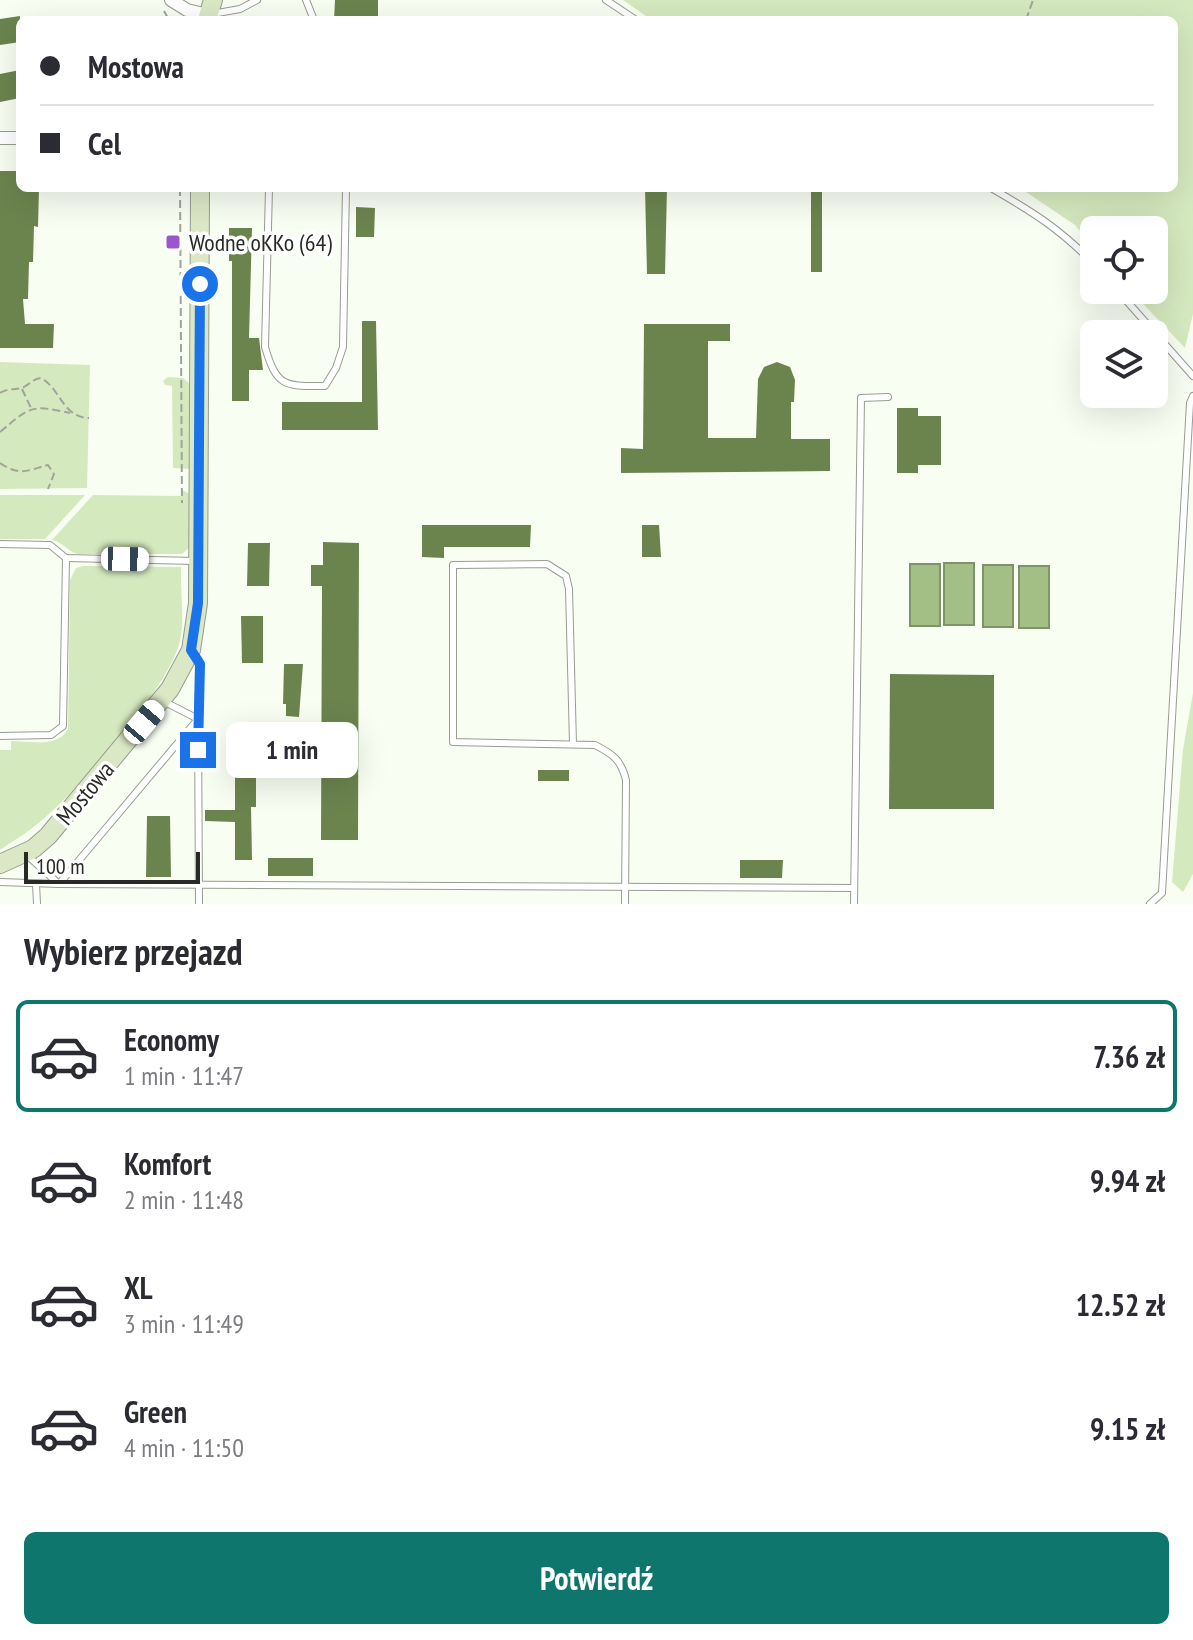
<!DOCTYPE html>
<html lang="pl">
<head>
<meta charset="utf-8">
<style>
  body { margin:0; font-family:"PT Sans Narrow",sans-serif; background:#f7f7f7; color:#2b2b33; height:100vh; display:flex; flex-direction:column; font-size:30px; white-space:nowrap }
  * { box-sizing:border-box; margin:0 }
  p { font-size:26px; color:#7c7c81 }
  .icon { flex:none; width:44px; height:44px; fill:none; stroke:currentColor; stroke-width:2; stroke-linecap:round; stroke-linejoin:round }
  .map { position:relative; height:904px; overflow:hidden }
  .details { display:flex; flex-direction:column; background:#fff; flex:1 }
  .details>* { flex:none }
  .guide { position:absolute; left:16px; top:16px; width:1162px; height:176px; border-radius:12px; box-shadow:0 8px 32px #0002; display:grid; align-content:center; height:176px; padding:0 24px; background:#fff }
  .controls { position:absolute; left:1080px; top:216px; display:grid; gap:16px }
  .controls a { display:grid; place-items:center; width:88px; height:88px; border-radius:12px; background:#fff; box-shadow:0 8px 32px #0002; font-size:40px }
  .scale { position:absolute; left:24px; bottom:20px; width:176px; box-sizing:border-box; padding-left:8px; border:4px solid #282a26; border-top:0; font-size:22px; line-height:28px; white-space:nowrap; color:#282a26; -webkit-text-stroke:6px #fff; paint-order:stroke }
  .end { position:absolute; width:36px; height:36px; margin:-18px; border:10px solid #1a73e8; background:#fff; box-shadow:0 0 0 4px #fff }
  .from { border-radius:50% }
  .bubble { position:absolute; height:56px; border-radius:12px; background:#fff; box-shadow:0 8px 32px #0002; font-size:26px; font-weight:600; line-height:56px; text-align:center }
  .car { position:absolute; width:24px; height:48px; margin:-24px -12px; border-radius:10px; box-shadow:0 0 6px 2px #0007; background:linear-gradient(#fff 24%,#345 0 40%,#fff 0 76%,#345 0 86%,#fff 0) }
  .guide b { display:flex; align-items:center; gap:28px; height:76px; font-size:30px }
  .guide b+b { border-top:2px solid #e1e1e2 }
  .guide i { width:20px; height:20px; background:#2b2b33 }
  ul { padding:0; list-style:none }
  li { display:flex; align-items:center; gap:24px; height:112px; margin:0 16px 12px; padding:0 8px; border:4px solid transparent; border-radius:12px }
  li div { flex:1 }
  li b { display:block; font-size:30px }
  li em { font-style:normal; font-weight:600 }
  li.on { border-color:#0f766e }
  li>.icon { width:72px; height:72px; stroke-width:1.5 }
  h2 { padding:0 24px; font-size:36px; line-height:96px }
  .button { display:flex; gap:16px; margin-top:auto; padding:16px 24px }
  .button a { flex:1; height:92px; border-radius:12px; background:#0f766e; color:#fff; font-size:32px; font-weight:600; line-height:92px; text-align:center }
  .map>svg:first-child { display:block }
  .green { fill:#d5e9bf }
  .water { fill:#a4bf86; stroke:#7f9269; stroke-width:2 }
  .building { fill:#6b844e }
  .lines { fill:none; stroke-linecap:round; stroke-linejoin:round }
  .lane-casing { stroke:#979d92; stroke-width:8 }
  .street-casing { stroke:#979d92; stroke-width:14 }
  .secondary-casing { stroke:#979d92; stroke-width:20 }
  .path { stroke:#a0a49b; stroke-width:2; stroke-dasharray:8 4; stroke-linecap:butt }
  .lane { stroke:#fff; stroke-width:6 }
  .street { stroke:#fff; stroke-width:12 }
  .secondary { stroke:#dae8c6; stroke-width:18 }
  .route { stroke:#1a73e8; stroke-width:10 }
  .poi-dot { fill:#9a56cb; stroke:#fff; stroke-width:3 }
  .labels { text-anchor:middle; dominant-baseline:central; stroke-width:7; stroke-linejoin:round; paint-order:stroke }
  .poi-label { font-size:24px; fill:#282a26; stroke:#fff; text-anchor:start }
  .street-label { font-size:24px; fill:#282a26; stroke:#fff }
</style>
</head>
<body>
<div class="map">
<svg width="1193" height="904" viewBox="0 0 1193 904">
  <rect width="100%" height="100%" fill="#f8fef2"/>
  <g class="green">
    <path d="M623 0H1193V314L1185 348 1130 290H1154V230H1094V247L1075 225 1020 188H1174V20H662L646 16Z"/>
    <path d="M0 362 90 365 87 488 0 489Z"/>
    <path d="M168 377 183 378 190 384V469L173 468 172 386 165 385 163 381Z"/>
    <path d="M182 490 190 494 191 546 182 554H78C68 552 63 542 52 540L93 495 182 496Z"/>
    <path d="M0 495H85L45 539H0Z"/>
    <path d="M83 566 181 567C180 591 185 618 180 641 170 685 85 781 50 813 35 827 17 839 0 850V750H11V741C30 741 58 748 68 729L70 580 76 568Z"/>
    <path d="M1193 693V874L1183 892 1172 882 1183 749Z"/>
  </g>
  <g class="water">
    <rect x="944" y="563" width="30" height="62"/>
    <rect x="910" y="564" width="30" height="62"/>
    <rect x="983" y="565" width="30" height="62"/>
    <rect x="1019" y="566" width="30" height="62"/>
  </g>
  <g class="building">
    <path d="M335 0H378V20H334Z"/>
    <path d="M20 16V42L0 45V19Z"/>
    <path d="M20 70V98L0 102V74Z"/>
    <path d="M0 171H20V188H39L38 227 34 226 33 262H29L28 299H23L25 324H54L53 348H0Z"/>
    <path d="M645 188H667L665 274H647Z"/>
    <rect x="811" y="188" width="11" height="84"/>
    <path d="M356 207 375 208 374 237H356Z"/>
    <path d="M229 228H252L249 338H259L263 370H249V401H232V261H229Z"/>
    <path d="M362 321H376L378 430H282V402H362Z"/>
    <path d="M644 324H730V341H708V438H756L758 379 764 367 777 362 790 367 795 380 794 402H791V439H830V471L621 473V448L643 449Z"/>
    <path d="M897 408H918V416H941V465H918V473H897Z"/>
    <path d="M422 525H531L530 547H444V558L422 557Z"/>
    <path d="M642 525H659L661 557H642Z"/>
    <path d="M323 542 359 543 358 840H321L322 586H311V565H323Z"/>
    <path d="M248 543H270L269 586H247Z"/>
    <path d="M241 616H263V663H242Z"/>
    <path d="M284 664H303L299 717 286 716V704H283Z"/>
    <path d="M890 674 994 675V809H889Z"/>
    <rect x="538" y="770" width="31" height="11"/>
    <path d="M235 777H256V807H251L252 860H235V822L205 821V810H235Z"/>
    <path d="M147 816H170L171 877H146Z"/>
    <rect x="268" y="858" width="45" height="18"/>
    <path d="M740 860H783L782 878H740Z"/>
  </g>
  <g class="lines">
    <g class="lane-casing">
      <g id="lane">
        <path d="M306 0 314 20"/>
        <path d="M606 0 636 20"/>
        <path d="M212 14 240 9 257 0"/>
        <path d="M269 188 265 347C277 388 285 386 325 386L336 368 343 347 346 188"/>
        <path d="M991 188C1033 212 1060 229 1094 264"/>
        <path d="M1117 290 1193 376"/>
        <path d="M0 544 50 545 66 558 195 561"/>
        <path d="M165 702 198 719 199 904"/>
        <path d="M0 736 51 735 63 726 66 558"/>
        <path d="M573 744 569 589 566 576 547 564 453 565V742L595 745C613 754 621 760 626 780L625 904"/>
        <path d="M28 856 59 884 854 888"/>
        <path d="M0 882 59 884 198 719 200 664 193 653"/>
        <path d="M36 884 37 904"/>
        <path d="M854 904 861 398 888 397"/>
        <path d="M1150 904 1162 893 1190 403 1193 396"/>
      </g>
    </g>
    <g class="street-casing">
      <g id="street">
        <path d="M171 0 187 10 208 15"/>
        <path d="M0 138H20"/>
      </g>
    </g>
    <g class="secondary-casing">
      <g id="secondary">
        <path d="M207 20 213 0"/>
        <path d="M0 864 33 849 48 836 170 689 191 650 198 603 200 188"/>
      </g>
    </g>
    <g class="path">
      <path d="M164 11 169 20"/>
      <path d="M1026 20 1033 0"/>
      <path d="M180 188 182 503"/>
      <path d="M22 389 31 408"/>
      <path d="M0 393C9 387 16 391 24 387 31 383 33 379 41 378 60 388 63 418 89 418"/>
      <path d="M0 432C30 407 30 404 70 413"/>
      <path d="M0 463C20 477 28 470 48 465L54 474 48 489"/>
    </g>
    <use href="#lane" class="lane"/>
    <use href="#street" class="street"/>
    <use href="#secondary" class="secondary"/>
  </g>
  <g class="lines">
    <path class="route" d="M198 750 200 664 191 650 198 603 200 284"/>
  </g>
  <rect class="poi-dot" x="165" y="234" width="16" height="16" rx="4"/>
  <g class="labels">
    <g class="poi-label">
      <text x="189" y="242">Wodne oKKo (64)</text>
    </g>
    <g class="street-label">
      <text transform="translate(85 793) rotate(-50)">Mostowa</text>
    </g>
  </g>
</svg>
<div class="controls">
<a><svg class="icon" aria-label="locate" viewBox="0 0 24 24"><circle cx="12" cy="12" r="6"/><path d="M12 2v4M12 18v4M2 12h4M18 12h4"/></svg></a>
<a><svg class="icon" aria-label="layers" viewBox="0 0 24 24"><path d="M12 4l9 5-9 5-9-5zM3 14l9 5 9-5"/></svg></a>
</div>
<div class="scale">100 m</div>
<i class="end from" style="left:200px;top:284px"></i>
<i class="end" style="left:198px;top:750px"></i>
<div class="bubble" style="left:226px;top:722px;width:132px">1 min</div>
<i class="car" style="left:125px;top:559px;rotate:91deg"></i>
<i class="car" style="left:144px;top:722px;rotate:40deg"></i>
<div class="guide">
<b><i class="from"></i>Mostowa</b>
<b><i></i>Cel</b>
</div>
</div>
<section class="details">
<h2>Wybierz przejazd</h2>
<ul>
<li class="on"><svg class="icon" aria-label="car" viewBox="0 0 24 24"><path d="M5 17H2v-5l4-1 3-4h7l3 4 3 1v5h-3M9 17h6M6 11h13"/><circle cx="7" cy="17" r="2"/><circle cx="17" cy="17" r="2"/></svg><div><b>Economy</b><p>1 min · 11:47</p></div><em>7.36 zł</em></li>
<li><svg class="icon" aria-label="car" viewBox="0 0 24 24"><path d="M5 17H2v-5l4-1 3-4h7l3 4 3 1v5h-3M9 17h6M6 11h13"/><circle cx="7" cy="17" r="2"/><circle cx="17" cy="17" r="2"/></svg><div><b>Komfort</b><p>2 min · 11:48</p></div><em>9.94 zł</em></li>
<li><svg class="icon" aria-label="car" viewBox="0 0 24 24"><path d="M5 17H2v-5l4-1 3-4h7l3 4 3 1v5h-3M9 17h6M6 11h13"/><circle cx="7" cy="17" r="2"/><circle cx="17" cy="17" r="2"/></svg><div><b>XL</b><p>3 min · 11:49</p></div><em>12.52 zł</em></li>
<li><svg class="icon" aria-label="car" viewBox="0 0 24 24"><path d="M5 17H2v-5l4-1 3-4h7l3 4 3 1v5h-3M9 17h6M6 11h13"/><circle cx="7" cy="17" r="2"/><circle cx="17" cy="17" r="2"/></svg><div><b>Green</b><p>4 min · 11:50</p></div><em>9.15 zł</em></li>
</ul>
<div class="button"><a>Potwierdź</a></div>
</section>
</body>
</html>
